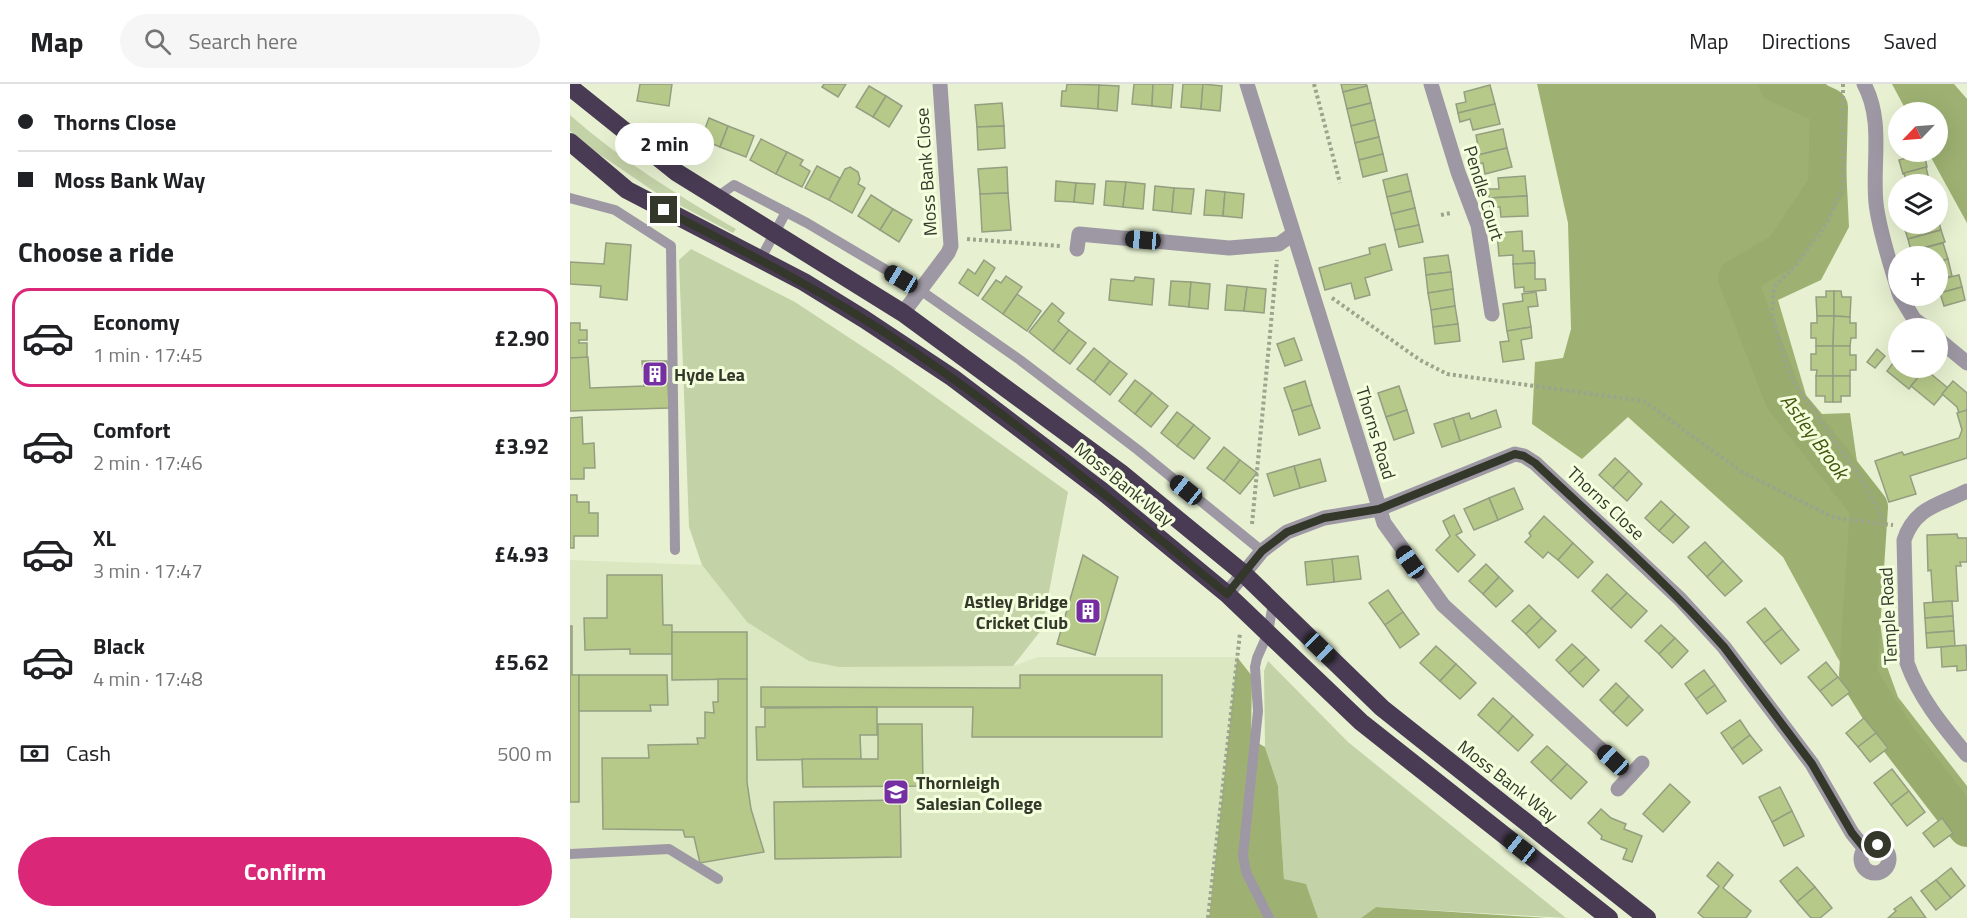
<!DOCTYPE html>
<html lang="en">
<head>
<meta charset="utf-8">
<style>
  body { margin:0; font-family:"Titillium Web",sans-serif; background:#f6f6f6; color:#202124; height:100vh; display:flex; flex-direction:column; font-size:22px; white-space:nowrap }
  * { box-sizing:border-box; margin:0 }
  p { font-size:20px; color:#757577 }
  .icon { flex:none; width:33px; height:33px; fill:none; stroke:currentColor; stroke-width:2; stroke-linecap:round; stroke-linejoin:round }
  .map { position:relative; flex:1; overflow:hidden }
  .side { display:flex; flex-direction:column; background:#fff; width:570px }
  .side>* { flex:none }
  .hud { display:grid; align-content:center; height:132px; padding:0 18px; background:#fff }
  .needle { width:39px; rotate:245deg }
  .tools { position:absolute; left:1318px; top:18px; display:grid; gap:12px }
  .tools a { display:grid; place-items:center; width:60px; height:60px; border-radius:50%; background:#fff; box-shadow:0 6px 24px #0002; font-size:30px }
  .end { position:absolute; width:27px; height:27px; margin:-14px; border:8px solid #34382b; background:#fff; box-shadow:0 0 0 3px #fff }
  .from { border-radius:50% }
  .bubble { position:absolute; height:42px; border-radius:21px; background:#fff; box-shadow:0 6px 24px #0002; font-size:20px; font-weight:700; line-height:42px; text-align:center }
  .car { position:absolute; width:18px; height:36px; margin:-18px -9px; border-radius:8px; box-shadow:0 0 4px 2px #0007; background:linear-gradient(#222 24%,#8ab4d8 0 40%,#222 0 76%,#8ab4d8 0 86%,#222 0) }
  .hud b { display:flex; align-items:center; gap:21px; height:57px; font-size:22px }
  .hud b+b { border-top:2px solid #e0e0e0 }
  .hud i { width:15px; height:15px; background:#202124 }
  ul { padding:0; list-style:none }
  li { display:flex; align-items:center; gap:18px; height:99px; margin:0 12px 9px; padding:0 6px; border:3px solid transparent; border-radius:18px }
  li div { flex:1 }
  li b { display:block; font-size:22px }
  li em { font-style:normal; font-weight:700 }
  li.active { border-color:#db2777 }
  li>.icon { width:54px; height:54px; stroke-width:1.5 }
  h2 { padding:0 18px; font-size:27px; line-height:72px }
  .pay { display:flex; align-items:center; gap:15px; height:66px; padding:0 18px; font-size:22px }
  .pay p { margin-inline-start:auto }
  .primary-button { display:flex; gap:12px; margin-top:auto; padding:12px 18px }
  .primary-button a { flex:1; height:69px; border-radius:36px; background:#db2777; color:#fff; font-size:24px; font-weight:700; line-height:69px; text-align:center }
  header { display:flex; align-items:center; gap:36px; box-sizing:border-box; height:84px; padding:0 30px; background:#fff; border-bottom:2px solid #e0e0e0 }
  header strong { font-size:28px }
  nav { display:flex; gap:33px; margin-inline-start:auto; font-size:21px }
  .search { width:420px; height:54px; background:#f6f6f6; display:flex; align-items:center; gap:15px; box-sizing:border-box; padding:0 21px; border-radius:33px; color:#757577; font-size:22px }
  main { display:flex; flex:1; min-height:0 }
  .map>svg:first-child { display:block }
  .built { fill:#dae7c0 }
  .green { fill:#c4d2a8 }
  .forest { fill:#9eb172 }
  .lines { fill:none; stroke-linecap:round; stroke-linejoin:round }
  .river { stroke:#9aac6d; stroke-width:38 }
  .building { fill:#b6c989; stroke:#949e80; stroke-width:1.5 }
  .path { stroke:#9ca48c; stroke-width:4; stroke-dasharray:3 3; stroke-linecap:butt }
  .lane { stroke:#9e98a4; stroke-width:10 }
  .street { stroke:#9e98a4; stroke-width:15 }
  .highway { stroke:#483b53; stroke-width:18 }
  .route { stroke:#34382b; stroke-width:8 }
  .labels { text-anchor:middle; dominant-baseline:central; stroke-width:6; stroke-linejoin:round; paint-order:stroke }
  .street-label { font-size:18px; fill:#34382b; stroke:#f4ffde }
  .poi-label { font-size:18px; font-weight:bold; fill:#34382b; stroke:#f4ffde; text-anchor:start }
  .water-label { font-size:20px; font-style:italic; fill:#45550d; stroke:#f4ffde }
</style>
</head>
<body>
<header>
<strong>Map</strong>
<div class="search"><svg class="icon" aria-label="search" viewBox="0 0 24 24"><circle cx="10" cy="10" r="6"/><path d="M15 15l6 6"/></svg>Search here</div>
<nav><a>Map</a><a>Directions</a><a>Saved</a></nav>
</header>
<main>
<section class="side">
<div class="hud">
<b><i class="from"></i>Thorns Close</b>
<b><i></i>Moss Bank Way</b>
</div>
<h2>Choose a ride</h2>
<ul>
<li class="active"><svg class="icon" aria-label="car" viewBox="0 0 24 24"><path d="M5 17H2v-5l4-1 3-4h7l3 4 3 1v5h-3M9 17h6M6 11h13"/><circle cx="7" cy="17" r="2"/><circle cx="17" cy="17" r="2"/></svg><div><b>Economy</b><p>1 min · 17:45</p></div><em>£2.90</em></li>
<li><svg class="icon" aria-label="car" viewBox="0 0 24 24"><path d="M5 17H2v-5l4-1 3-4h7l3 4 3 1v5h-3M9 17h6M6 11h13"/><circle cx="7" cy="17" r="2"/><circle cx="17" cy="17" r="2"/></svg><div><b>Comfort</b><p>2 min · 17:46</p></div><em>£3.92</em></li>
<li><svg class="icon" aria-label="car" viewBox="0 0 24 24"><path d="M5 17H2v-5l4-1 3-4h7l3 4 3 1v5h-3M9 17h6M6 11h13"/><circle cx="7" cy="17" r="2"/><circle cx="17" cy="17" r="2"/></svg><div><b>XL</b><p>3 min · 17:47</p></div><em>£4.93</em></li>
<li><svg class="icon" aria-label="car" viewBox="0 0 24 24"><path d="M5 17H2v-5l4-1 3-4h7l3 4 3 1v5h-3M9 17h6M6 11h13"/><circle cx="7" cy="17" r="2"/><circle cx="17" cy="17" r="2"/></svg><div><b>Black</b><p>4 min · 17:48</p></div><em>£5.62</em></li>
</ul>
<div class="pay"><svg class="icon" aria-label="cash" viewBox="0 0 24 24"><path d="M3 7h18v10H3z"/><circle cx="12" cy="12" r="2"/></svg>Cash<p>500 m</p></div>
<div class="primary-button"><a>Confirm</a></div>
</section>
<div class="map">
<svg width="1397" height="834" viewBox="0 0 1397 834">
  <rect width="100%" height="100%" fill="#e7f1d1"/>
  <path class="built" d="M0 476 132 481 177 538 443 582 468 573H667L639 834H0Z"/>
  <g class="green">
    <path d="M0 31C51 76 107 111 166 145L163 149 88 110 26 68 0 47Z"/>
    <path d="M121 165 225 218 322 282 498 408 472 545 443 582 269 583 239 577 177 538 132 481 119 443 109 176Z"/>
    <path d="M698 577 778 658 996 834 806 823 791 834H748L736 801 714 795 708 702 695 663 694 587Z"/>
  </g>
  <g class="forest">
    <path d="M967 0H1256L1273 19 1279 143 1251 196 1208 216 1236 311 1252 330 1280 329 1316 580 1328 613 1397 702V758L1324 662 1267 573 1213 473 1058 333 1012 375 962 340 965 278 993 274 1001 245 998 139Z"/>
    <path d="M1322 0H1384L1397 15V139L1358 68H1368V28H1337Z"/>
    <path d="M667 573 682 592 681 655 695 663 708 702 714 795 736 800 748 834H639Z"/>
    <path d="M806 823 977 834H791Z"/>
  </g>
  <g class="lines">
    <path class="river" d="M1208 0 1259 23 1257 102 1213 167 1167 194 1214 315 1299 423 1288 591 1326 652 1397 744"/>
  </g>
  <g class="building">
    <path d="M70 0H102L99 22 67 17Z"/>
    <path d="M254 0H276L268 13 252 3Z"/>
    <path d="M497 0 529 1 528 25 491 22 492 7H496Z"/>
    <path d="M564 0H583L582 22 562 20Z"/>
    <path d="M583 0H603L601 24 582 22Z"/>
    <path d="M613 0H633L631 25 611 23Z"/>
    <path d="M633 0 652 2 650 27 631 25Z"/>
    <path d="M771 0H796L797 2 773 8Z"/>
    <path d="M529 1 549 2 547 27 528 25Z"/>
    <path d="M920 1 925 20 888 29 886 20 896 18 894 8Z"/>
    <path d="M299 2 316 12 303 33 286 23Z"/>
    <path d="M797 2 801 19 777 25 773 8Z"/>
    <path d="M316 12 332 22 319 43 303 33Z"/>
    <path d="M432 19 434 42 407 43 405 21Z"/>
    <path d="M801 19 805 36 781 42 777 25Z"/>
    <path d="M925 20 930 40 903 46 900 35 890 38 888 29Z"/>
    <path d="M139 34 158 42 150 63 131 55Z"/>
    <path d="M805 36 809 53 785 59 781 42Z"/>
    <path d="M158 42 184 52 176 73 150 63Z"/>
    <path d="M434 42 435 64 408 66 407 43Z"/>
    <path d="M933 45 937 64 900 73 898 64 908 62 906 51Z"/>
    <path d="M809 53 813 70 789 76 785 59Z"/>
    <path d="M191 55 217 68 206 90 180 76Z"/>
    <path d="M937 64 942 83 915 90 913 79 902 82 900 73Z"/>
    <path d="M217 68 233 76 230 81 240 87 232 103 206 90Z"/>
    <path d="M1354 69 1357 83 1333 90 1329 76Z"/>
    <path d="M813 70 817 87 793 93 789 76Z"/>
    <path d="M247 82 270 94 259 116 235 104Z"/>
    <path d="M280 83 288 88 290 95 288 100 295 104 282 129 259 116 275 85Z"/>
    <path d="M437 83 438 109 410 110 408 85Z"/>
    <path d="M1356 83 1359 96 1337 100 1334 89Z"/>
    <path d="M837 90 841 107 817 113 813 96Z"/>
    <path d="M955 92 957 112 919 114 918 105H929L928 94Z"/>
    <path d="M486 97 506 99 504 118 485 117Z"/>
    <path d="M536 97 556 98 553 123 534 121Z"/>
    <path d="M556 98 575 100 573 125 553 123Z"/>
    <path d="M506 99 525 100 523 120 504 118Z"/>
    <path d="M585 102 604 104 602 128 583 126Z"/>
    <path d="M604 104 624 105 621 130 602 128Z"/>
    <path d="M636 106 655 108 653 132 634 131Z"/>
    <path d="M841 107 845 124 821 130 817 113Z"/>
    <path d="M655 108 674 110 672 134 653 132Z"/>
    <path d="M438 109 441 146 412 148 410 110Z"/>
    <path d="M301 111 323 125 310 146 288 132Z"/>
    <path d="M957 112 958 132 931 133 930 123H920L919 114Z"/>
    <path d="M845 124 849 141 825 146 821 130Z"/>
    <path d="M323 125 342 136 329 158 310 146Z"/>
    <path d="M1368 134 1371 146 1338 155 1334 143 1346 140H1368Z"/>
    <path d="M849 141 853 158 829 163 825 146Z"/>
    <path d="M1371 146 1375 158 1341 167 1338 155Z"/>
    <path d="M952 147 953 167H964L965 179 943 180V171L929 172 927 149Z"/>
    <path d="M36 159 61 161 57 216 30 213 31 202 0 200V178L34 180Z"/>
    <path d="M1373 159 1378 175 1368 178V172H1345L1343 167Z"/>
    <path d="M815 160 822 186 795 194 800 211 785 215 781 199 755 206 749 184 800 170 799 164Z"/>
    <path d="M878 171 881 188 856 191 854 174Z"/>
    <path d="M1378 175 1382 192 1368 196V178Z"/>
    <path d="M414 176 425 184 408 212 389 199 398 185 405 190Z"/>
    <path d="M965 179V195H975L976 206 954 208V203L945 204 943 180Z"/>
    <path d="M881 188 883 205 858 209 856 191Z"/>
    <path d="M1389 191 1392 203 1370 209 1368 196Z"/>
    <path d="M436 192 452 203 433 230 412 215 426 196 431 199Z"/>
    <path d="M565 193 584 195 582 221 539 216 541 195 564 197Z"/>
    <path d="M601 197 621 198 619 223 599 221Z"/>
    <path d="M621 198 640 200 638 225 619 223Z"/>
    <path d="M657 201 677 203 674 227 655 226Z"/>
    <path d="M677 203 696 205 694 229 674 227Z"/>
    <path d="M1392 203 1395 216 1374 222 1370 209Z"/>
    <path d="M883 205 885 222 861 226 858 209Z"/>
    <path d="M1256 207H1264V232H1247L1246 213H1256Z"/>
    <path d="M1264 207H1271L1272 213H1281L1280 233 1264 232Z"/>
    <path d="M966 208 968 222 958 223 961 243 937 247 933 220 953 217 952 210Z"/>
    <path d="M447 210 471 227 457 247 433 230Z"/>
    <path d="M482 219 494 229 488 237 499 246 483 267 459 248Z"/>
    <path d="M885 222 888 240 863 243 861 226Z"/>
    <path d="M1247 232H1264L1263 262H1246V254H1241V239H1247Z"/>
    <path d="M1264 232 1280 233V239H1286V254H1281L1280 262H1263Z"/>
    <path d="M0 239H10V246H17V256H9V259H17V274H0Z"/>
    <path d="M888 240 890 257 865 260 863 243Z"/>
    <path d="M961 243 962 254 951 256 954 275 933 278 930 258 939 257 937 247Z"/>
    <path d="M499 246 516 259 500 280 483 267Z"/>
    <path d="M724 254 732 276 715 282 707 260Z"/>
    <path d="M1246 262H1263V292H1246L1247 286H1241V270H1246Z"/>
    <path d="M1263 262H1280V271H1286V286H1280V292H1263Z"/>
    <path d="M524 264 540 277 524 298 507 285Z"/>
    <path d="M1307 265 1315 272 1305 284 1297 278Z"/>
    <path d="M1329 271V284H1356L1339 305 1317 287Z"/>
    <path d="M18 273 20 304 74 302 72 277H97L99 324 0 327V274Z"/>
    <path d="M540 277 557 290 540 311 524 298Z"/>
    <path d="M1355 285 1378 304 1364 321 1341 302Z"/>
    <path d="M1246 292H1263V318H1255V312H1246Z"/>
    <path d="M1263 292H1280V312H1271V318H1263Z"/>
    <path d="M565 296 582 309 565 330 549 317Z"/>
    <path d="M735 297 742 321 722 327 714 304Z"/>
    <path d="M1383 297 1397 309V326L1389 329 1387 323 1372 310Z"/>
    <path d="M829 302 837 326 816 333 808 309Z"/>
    <path d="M582 309 598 322 581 343 565 330Z"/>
    <path d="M742 321 750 344 729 351 722 327Z"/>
    <path d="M837 326 844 349 824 356 816 333Z"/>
    <path d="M926 326 931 343 890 357 883 334 899 329 901 335Z"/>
    <path d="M1397 326V374L1340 392 1346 410 1319 418 1305 377 1332 368 1334 371 1389 354 1392 346 1387 329Z"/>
    <path d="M607 328 624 341 607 362 591 349Z"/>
    <path d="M12 333 13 360 24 359 25 384H14V395H0V334Z"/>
    <path d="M883 334 890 357 872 363 864 340Z"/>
    <path d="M624 341 640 354 624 375 607 362Z"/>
    <path d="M654 363 670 376 654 397 637 384Z"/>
    <path d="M1045 374 1059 387 1043 404 1029 391Z"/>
    <path d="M750 375 756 397 730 404 724 382Z"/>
    <path d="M670 376 687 389 670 410 654 397Z"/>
    <path d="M724 382 730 404 704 412 697 390Z"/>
    <path d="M1059 387 1072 400 1057 417 1043 404Z"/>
    <path d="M944 404 953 425 928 436 919 414Z"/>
    <path d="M0 411H7V418H19V429H28V452H4V464H0Z"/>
    <path d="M919 414 928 436 904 446 894 425Z"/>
    <path d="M1091 417 1105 430 1089 447 1075 434Z"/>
    <path d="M1105 430 1119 443 1103 459 1089 447Z"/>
    <path d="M884 431 892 448 886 451 905 471 888 488 866 466 880 452 873 437Z"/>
    <path d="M974 432 1003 459 988 476 978 468 973 474 955 458 961 452 959 449Z"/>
    <path d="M1387 450 1388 454H1397V478H1390L1391 482H1386L1388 517 1363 518 1361 486 1358 487 1357 451Z"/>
    <path d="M1135 458 1153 477 1137 493 1118 473Z"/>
    <path d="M1003 459 1023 478 1008 494 988 476Z"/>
    <path d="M513 471 548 493 525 571 487 560Z"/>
    <path d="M788 472 791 495 764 498 762 475Z"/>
    <path d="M762 475 764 498 737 501 735 478Z"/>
    <path d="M1153 477 1172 497 1155 512 1137 493Z"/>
    <path d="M916 480 929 493 913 510 899 497Z"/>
    <path d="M1037 490 1057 509 1041 525 1022 507Z"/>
    <path d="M37 491H92L93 541H102V570H60V565L15 566 14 534H37Z"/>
    <path d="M929 493 943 507 926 523 913 510Z"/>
    <path d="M818 506 833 528 815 541 799 519Z"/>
    <path d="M1057 509 1077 527 1061 544 1041 525Z"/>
    <path d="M1382 517 1383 532 1355 534 1354 519Z"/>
    <path d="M959 521 972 534 956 550 942 537Z"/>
    <path d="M1195 524 1212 545 1194 559 1177 538Z"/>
    <path d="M833 528 849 550 830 564 815 541Z"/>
    <path d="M1383 532 1384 547 1356 549 1355 534Z"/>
    <path d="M972 534 986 547 969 564 956 550Z"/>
    <path d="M1091 541 1105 554 1089 570 1075 557Z"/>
    <path d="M0 542H2V591H9V718H0Z"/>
    <path d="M1212 545 1229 566 1211 580 1194 559Z"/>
    <path d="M1384 547 1385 562 1357 564 1356 549Z"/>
    <path d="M102 548H177V595L102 596Z"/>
    <path d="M1105 554 1118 567 1102 584 1089 570Z"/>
    <path d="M1002 560 1016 573 999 589 986 576Z"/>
    <path d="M1396 561 1397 586 1387 587V582L1372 583 1371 563Z"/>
    <path d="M866 562 886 580 870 597 850 579Z"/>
    <path d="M1016 573 1029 586 1013 603 999 589Z"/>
    <path d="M1256 578 1268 593 1250 607 1238 593Z"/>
    <path d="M886 580 906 599 890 615 870 597Z"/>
    <path d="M1134 586 1145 601 1126 615 1115 600Z"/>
    <path d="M9 591H97L98 621H80L81 627H9Z"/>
    <path d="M450 591H592V653H402L403 623H191V603L450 604Z"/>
    <path d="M1268 593 1280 608 1262 622 1250 607Z"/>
    <path d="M148 595H177V698L181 725 194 768 130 779 124 753H115L113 746 33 745 32 674H79L78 661 128 660 127 654H135V628L144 629 143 618H148Z"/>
    <path d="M1046 599 1059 612 1043 629 1030 616Z"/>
    <path d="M1145 601 1156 617 1137 630 1126 615Z"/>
    <path d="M1059 612 1073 626 1057 642 1043 629Z"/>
    <path d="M923 614 943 632 928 649 908 631Z"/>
    <path d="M307 623V651H290L291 675 187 676 186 643H195V624Z"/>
    <path d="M943 632 963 651 948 667 928 649Z"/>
    <path d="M1294 634 1306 649 1288 663 1276 649Z"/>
    <path d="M1170 636 1180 651 1162 665 1151 649Z"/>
    <path d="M308 640H352L353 702 233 703 232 675H308Z"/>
    <path d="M1306 649 1318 664 1300 678 1288 663Z"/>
    <path d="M1180 651 1192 666 1173 680 1162 665Z"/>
    <path d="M977 662 997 680 981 697 961 678Z"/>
    <path d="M997 680 1017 698 1001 715 981 697Z"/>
    <path d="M1322 685 1339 707 1321 721 1304 699Z"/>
    <path d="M1100 700 1120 718 1093 748 1073 730Z"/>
    <path d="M1210 703 1222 727 1202 738 1189 713Z"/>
    <path d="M1339 707 1355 728 1337 742 1321 721Z"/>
    <path d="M330 716 331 773 205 775 204 718Z"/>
    <path d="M1031 725 1041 734 1056 740 1054 745 1072 752 1062 778 1053 775 1057 765 1031 755 1032 752 1018 739Z"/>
    <path d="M1222 727 1234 752 1214 762 1202 738Z"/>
    <path d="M1372 734 1383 749 1364 763 1353 749Z"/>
    <path d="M1148 778 1163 791 1153 804 1181 827 1176 834H1134L1128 829 1149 802 1137 792Z"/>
    <path d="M1227 783 1245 803 1227 818 1210 797Z"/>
    <path d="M1381 784 1395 802 1381 814 1366 796Z"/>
    <path d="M1366 796 1381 814 1366 826 1351 807Z"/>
    <path d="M1245 803 1262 824 1250 834H1241L1227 818Z"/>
    <path d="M1341 813 1356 834H1318L1326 827 1324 825Z"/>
  </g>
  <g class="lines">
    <g class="path">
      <path d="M744 0 770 99"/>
      <path d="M1273 0V102L1257 139 1227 180 1204 203 1202 230 1215 279 1225 300 1290 393 1315 438"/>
      <path d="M871 131 881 129"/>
      <path d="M397 155 491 162"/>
      <path d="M762 214 850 276 877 290 1074 317 1172 388 1265 434 1323 441"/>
      <path d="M682 440 707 176"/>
      <path d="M638 834 670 549"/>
    </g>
    <g class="lane">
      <path d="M147 113 164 101 237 139 350 206 450 276 568 366 692 467"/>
      <path d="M0 114 45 126 101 162 105 466"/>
      <path d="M190 176 216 128"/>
      <path d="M0 770 99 765 148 795"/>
      <path d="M699 834 676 788 673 771 688 627 685 583 687 574 698 549 703 519"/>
    </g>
    <g class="street">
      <path d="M677 0 814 439 873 521 1060 692"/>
      <path d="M861 0 888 88 908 141 922 230"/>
      <path d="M1294 0C1314 37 1302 79 1306 119 1309 147 1321 182 1329 209"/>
      <path d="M507 165 509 150 659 164 709 160 723 150"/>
      <path d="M1330 212 1344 235 1356 244"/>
      <path d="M333 229 378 169 381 162 370 0"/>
      <path d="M1368 255 1397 279"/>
      <path d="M1397 407C1369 421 1345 423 1334 456L1337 579C1350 615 1373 642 1397 671"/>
      <path d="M657 510 692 467 717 448 754 434 809 425 945 370 954 372 965 379 1110 515 1154 563 1242 680 1282 749 1295 765"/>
      <path d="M1048 705 1072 679"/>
      <circle cx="1305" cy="775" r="14"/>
    </g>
    <g class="highway">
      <path d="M0 3 106 88 333 229 551 389 673 489 812 624 1077 834"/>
      <path d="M0 58 57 106 234 198 294 235 383 294 532 407 657 510 791 638 1039 834"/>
    </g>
  </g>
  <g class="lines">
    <path class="route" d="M94 126C161 161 228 194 292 234 422 315 539 414 657 510L692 467 717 448 754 434 809 425 945 370 954 372 965 379C1029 439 1095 497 1154 563L1242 680 1282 749 1295 765 1299 762 1308 761"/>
  </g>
  <defs>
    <g id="building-square" transform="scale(1.35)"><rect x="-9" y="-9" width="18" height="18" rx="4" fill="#752fa2" stroke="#f4ffde"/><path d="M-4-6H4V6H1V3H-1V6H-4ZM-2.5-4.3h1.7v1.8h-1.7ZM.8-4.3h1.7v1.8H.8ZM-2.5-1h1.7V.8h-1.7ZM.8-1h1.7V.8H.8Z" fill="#fff"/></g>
    <g id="school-square" transform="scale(1.35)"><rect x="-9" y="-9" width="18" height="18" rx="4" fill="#752fa2" stroke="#f4ffde"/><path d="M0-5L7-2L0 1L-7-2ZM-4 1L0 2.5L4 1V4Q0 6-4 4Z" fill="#fff"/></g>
  </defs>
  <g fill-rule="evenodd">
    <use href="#building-square" x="85" y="290"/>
    <use href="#building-square" x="518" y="527"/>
    <use href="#school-square" x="326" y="708"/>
  </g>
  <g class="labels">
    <g class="street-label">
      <text transform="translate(356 88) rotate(-94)">Moss Bank Close</text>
      <text transform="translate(914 109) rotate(73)">Pendle Court</text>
      <text transform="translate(806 349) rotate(73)">Thorns Road</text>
      <text transform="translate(554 400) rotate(39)">Moss Bank Way</text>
      <text transform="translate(1036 419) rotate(43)">Thorns Close</text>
      <text transform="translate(1318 532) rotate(-93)">Temple Road</text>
      <text transform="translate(938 697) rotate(38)">Moss Bank Way</text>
    </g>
    <g class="poi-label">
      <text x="104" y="290">Hyde Lea</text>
      <text x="498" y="517" text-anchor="end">Astley Bridge<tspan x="498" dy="21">Cricket Club</tspan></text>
      <text x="346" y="698">Thornleigh<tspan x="346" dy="21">Salesian College</tspan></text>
    </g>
    <g class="water-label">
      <text transform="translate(1245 352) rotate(54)">Astley Brook</text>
    </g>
  </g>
</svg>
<div class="tools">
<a><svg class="needle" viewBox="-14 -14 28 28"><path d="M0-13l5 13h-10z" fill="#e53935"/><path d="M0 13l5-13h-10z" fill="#757577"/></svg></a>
<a><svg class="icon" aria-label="layers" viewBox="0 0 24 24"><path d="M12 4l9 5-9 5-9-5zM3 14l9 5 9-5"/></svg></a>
<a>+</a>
<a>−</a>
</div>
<i class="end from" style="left:1308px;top:761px"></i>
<i class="end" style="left:94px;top:126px"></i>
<div class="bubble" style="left:45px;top:39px;width:99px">2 min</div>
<i class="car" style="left:573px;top:156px;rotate:275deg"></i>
<i class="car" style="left:331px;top:195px;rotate:301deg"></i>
<i class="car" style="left:616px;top:406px;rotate:309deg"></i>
<i class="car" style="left:840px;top:478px;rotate:325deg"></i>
<i class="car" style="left:750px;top:564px;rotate:134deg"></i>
<i class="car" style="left:1043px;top:676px;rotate:313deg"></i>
<i class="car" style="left:950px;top:764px;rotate:309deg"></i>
</div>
</main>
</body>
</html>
